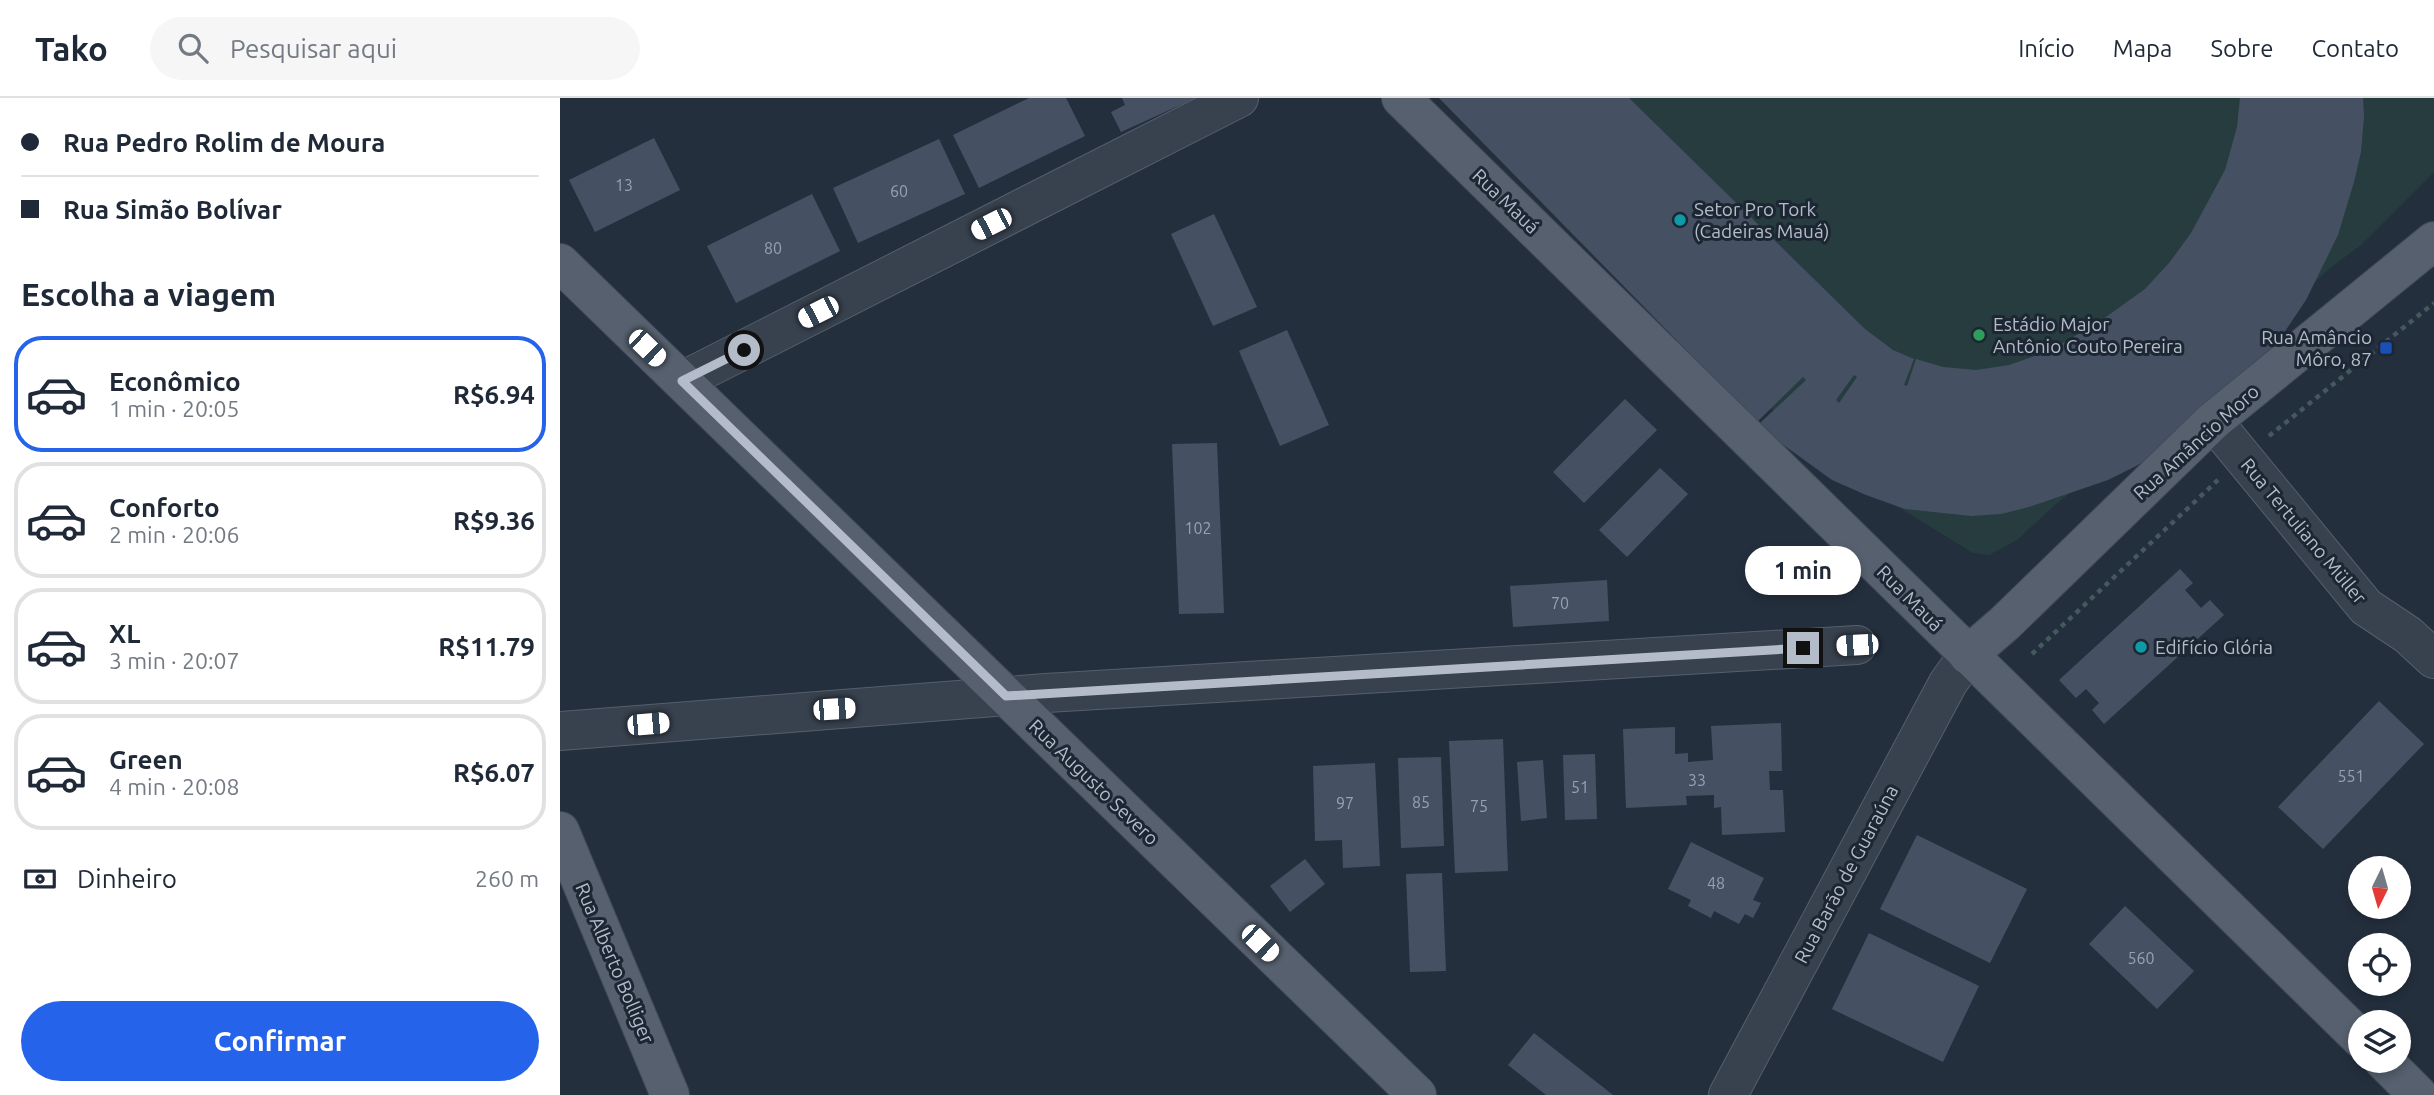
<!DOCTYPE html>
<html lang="pt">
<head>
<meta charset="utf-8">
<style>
  body { margin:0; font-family:Ubuntu,sans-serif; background:#f6f6f7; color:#1f2937; height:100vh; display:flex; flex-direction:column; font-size:26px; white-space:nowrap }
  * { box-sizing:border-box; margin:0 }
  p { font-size:23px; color:#747a83 }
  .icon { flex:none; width:38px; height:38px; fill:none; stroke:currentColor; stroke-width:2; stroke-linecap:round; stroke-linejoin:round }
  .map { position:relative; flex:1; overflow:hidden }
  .sheet { display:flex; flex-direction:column; background:#fff; width:560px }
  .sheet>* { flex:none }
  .guide { display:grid; align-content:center; height:154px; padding:0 21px; background:#fff }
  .needle { width:46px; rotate:185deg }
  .tools { position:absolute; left:1788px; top:758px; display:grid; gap:14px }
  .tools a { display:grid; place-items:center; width:63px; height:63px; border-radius:50%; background:#fff; box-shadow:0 4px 10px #0003; font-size:35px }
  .end { position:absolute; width:32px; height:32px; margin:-16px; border:9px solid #b4bcc9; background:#111; box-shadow:0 0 0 4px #111 }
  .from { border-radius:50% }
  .bubble { position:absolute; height:49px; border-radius:24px; background:#fff; box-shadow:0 4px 10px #0003; font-size:23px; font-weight:700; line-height:49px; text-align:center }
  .car { position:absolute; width:21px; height:42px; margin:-21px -10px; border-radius:9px; box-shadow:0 0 5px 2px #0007; background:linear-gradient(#fff 24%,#345 0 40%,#fff 0 76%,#345 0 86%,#fff 0) }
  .guide b { display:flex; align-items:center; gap:24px; height:66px; font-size:26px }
  .guide b+b { border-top:2px solid #e0e1e3 }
  .guide i { width:18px; height:18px; background:#1f2937 }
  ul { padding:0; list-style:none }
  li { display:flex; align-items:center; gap:21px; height:116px; margin:0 14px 10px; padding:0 7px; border:4px solid #e0e1e3; border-radius:28px }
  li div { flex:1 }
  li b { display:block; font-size:26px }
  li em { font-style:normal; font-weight:700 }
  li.current { border-color:#2563eb }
  li>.icon { width:63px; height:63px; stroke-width:1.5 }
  h2 { padding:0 21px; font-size:32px; line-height:84px }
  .pay { display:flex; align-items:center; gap:18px; height:77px; padding:0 21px; font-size:26px }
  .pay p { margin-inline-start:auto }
  .cta { display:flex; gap:14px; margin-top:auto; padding:14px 21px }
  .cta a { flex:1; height:80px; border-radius:42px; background:#2563eb; color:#fff; font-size:28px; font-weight:700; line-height:80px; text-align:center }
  header { display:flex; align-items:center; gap:42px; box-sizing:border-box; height:98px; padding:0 35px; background:#fff; border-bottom:2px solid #e0e1e3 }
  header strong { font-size:33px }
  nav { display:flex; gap:38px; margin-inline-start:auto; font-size:24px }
  .search { width:490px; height:63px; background:#f6f6f7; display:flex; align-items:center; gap:18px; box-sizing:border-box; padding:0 24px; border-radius:38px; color:#747a83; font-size:26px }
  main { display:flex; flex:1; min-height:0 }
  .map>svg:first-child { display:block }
  .pitch { fill:#263c3f }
  .building { fill:#455162; fill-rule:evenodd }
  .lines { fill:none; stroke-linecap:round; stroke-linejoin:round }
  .minor-casing { stroke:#565f6c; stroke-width:40 }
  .major-casing { stroke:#414a57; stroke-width:40 }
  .path { stroke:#44595c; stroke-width:4.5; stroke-dasharray:5 5; stroke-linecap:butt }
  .minor { stroke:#38414e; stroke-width:38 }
  .major { stroke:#56606e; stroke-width:38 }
  .route { stroke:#b4bcc9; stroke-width:9 }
  .culture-dot { fill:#0f9aa8; stroke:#1d2633; stroke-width:2.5 }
  .leisure-dot { fill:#2e9e5b; stroke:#1d2633; stroke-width:2.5 }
  .transit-dot { fill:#1a4fb4; stroke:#1d2633; stroke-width:2.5 }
  .labels { text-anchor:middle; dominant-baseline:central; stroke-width:6; stroke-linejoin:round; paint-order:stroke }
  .number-label { font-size:16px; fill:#98a1af }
  .street-label { font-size:19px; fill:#b4bcc9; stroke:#1d2633 }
  .poi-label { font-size:19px; fill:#b4bcc9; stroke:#1d2633; text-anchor:start }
</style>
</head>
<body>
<header>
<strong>Tako</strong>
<div class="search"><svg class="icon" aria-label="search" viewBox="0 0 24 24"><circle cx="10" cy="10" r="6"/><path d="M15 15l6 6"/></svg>Pesquisar aqui</div>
<nav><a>Início</a><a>Mapa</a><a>Sobre</a><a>Contato</a></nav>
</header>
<main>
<section class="sheet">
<div class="guide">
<b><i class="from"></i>Rua Pedro Rolim de Moura</b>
<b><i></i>Rua Simão Bolívar</b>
</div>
<h2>Escolha a viagem</h2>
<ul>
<li class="current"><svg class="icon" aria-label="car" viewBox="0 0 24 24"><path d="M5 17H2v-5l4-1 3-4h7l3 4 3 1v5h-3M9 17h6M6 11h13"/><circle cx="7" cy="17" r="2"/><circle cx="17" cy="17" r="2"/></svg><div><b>Econômico</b><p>1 min · 20:05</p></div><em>R$6.94</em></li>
<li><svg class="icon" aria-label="car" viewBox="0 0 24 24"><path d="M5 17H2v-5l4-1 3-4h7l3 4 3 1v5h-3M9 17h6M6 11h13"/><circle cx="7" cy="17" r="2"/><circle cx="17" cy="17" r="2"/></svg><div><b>Conforto</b><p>2 min · 20:06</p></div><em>R$9.36</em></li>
<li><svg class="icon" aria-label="car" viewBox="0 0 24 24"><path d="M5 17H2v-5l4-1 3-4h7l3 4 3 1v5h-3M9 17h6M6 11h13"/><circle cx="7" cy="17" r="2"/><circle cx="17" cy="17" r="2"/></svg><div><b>XL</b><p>3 min · 20:07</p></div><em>R$11.79</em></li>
<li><svg class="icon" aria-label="car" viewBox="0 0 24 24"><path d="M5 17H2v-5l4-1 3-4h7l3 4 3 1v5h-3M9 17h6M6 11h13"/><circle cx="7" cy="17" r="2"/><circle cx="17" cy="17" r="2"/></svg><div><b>Green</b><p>4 min · 20:08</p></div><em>R$6.07</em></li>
</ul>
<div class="pay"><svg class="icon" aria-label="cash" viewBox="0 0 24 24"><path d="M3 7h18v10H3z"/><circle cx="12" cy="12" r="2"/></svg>Dinheiro<p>260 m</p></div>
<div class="cta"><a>Confirmar</a></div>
</section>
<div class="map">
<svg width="1874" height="997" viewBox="0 0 1874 997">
  <rect width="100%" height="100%" fill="#242f3e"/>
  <path class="pitch" d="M903 0H1874V74L1801 147 1770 170 1628 304 1496 406 1457 442 1429 457 1413 455 1265 364Z"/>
  <g class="building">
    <path d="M469 0H506L525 38 419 90 393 37Z"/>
    <path d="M562 0H636L561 34 551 14 565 7Z"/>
    <path d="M879 0H1069L1305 231 1333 252 1354 261 1344 287 1347 288 1356 261 1383 269 1416 272 1449 267 1489 253 1539 224 1585 191 1609 165 1631 135 1665 72 1677 29 1680 0H1803L1804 19 1801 54 1794 84 1778 137 1746 202 1709 257 1605 352 1576 368 1548 382 1469 409 1441 416 1411 418 1345 411 1306 397 1272 382 1214 340 1199 326 1246 282 1243 279 1197 324ZM1294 277 1297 279 1279 305 1276 302Z"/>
    <path d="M94 40 120 92 35 134 9 82Z"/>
    <path d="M379 41 405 96 298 145 273 90Z"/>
    <path d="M252 96 280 153 176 205 147 148Z"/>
    <path d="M654 116 697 209 653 228 611 136Z"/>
    <path d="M727 232 769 327 720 348 679 253Z"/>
    <path d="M1065 301 1097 332 1024 405 993 374Z"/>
    <path d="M657 345 664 515 619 516 612 346Z"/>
    <path d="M1100 370 1128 396 1067 459 1039 432Z"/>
    <path d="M1620 471 1633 485 1625 492 1641 510 1650 502 1664 517 1544 626 1532 612 1539 605 1526 591 1516 600 1499 582Z"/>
    <path d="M1047 482 1049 523 953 529 950 488Z"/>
    <path d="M1819 603 1864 646 1763 751 1718 709Z"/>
    <path d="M1221 625 1222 673H1209L1210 692H1223L1225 734 1162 737 1161 709 1154 710V697L1126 698 1127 707 1066 710 1063 631 1115 629V656L1128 655V664L1153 662 1151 628Z"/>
    <path d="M943 641 948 773 895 775 889 643Z"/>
    <path d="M1035 656 1037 721 1005 722 1003 657Z"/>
    <path d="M881 659 884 748 841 750 838 660Z"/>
    <path d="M983 662 987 720 961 723 957 664Z"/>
    <path d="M815 665 820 768 783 770 782 742 755 743 753 668Z"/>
    <path d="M1357 737 1467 791 1430 865 1320 811Z"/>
    <path d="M1131 744 1204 780 1193 802 1201 805 1193 820 1185 816 1179 826 1154 813 1151 820 1128 808 1131 802 1108 791Z"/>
    <path d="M745 761 765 786 730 814 710 788Z"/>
    <path d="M882 775 886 873 850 874 846 776Z"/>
    <path d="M1565 808 1634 873 1597 911 1529 846Z"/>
    <path d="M1309 835 1419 888 1383 964 1272 911Z"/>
    <path d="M974 935 1053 997H986L948 967Z"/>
  </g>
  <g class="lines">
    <g class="minor-casing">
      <g id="minor">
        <path d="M122 283 679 0"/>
        <path d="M1653 323 1806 509 1848 537 1874 561"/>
        <path d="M0 633 486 595 1297 547"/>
        <path d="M1168 997 1388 585 1408 557"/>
      </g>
    </g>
    <g class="major-casing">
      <g id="major">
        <path d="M841 0 1801 941"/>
        <path d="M0 165 857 997"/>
        <path d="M1408 557 1445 525 1653 323 1874 143"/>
        <path d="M0 733 110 997"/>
        <path d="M1823 962 1858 997"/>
      </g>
    </g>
    <g class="path">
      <path d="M1709 338 1874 205"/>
      <path d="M1472 556 1658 382"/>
    </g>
    <use href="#minor" class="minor"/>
    <use href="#major" class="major"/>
  </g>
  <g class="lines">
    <path class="route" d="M184 252 122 283 446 598 1243 550"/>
  </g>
  <g class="culture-dot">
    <circle cx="1120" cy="122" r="7"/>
    <circle cx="1581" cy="549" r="7"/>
  </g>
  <circle class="leisure-dot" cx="1419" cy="237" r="7"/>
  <rect class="transit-dot" x="1819" y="243" width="14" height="14" rx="3.5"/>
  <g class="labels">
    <g class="number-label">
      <text x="64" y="87">13</text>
      <text x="339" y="93">60</text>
      <text x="213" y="150">80</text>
      <text x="638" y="430">102</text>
      <text x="1000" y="505">70</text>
      <text x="1791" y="678">551</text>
      <text x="1137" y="682">33</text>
      <text x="1020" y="689">51</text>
      <text x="861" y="704">85</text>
      <text x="785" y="705">97</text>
      <text x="919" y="708">75</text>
      <text x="1156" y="785">48</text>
      <text x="1581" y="860">560</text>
    </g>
    <g class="street-label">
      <text transform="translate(946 103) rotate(44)">Rua Mauá</text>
      <text transform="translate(1636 344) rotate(-42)">Rua Amâncio Moro</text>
      <text transform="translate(1744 433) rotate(50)">Rua Tertuliano Müller</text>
      <text transform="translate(1350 500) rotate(45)">Rua Mauá</text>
      <text transform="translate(534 684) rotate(44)">Rua Augusto Severo</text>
      <text transform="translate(1286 776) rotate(-62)">Rua Barão de Guaraúna</text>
      <text transform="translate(55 865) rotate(67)">Rua Alberto Bolliger</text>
    </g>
    <g class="poi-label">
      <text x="1134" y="111">Setor Pro Tork<tspan x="1134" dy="22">(Cadeiras Mauá)</tspan></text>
      <text x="1433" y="226">Estádio Major<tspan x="1433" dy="22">Antônio Couto Pereira</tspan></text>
      <text x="1812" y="239" text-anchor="end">Rua Amâncio<tspan x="1812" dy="22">Môro, 87</tspan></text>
      <text x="1595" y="549">Edifício Glória</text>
    </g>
  </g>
</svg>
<div class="tools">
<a><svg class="needle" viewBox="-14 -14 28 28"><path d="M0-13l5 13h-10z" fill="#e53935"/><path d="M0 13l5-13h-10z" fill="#747a83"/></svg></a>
<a><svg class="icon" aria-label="locate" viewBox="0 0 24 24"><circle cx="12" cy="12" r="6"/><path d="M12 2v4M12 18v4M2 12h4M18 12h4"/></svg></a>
<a><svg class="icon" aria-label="layers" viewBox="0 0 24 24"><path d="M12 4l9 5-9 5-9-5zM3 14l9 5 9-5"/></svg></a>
</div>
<i class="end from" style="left:184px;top:252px"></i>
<i class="end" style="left:1243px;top:550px"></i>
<div class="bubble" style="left:1185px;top:448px;width:116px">1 min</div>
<i class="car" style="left:431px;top:126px;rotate:243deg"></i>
<i class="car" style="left:258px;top:214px;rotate:243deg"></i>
<i class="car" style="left:87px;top:250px;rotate:134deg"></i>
<i class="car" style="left:1297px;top:547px;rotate:267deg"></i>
<i class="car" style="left:274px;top:611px;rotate:86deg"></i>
<i class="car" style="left:88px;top:626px;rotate:85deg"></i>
<i class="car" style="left:700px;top:845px;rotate:134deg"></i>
</div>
</main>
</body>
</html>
